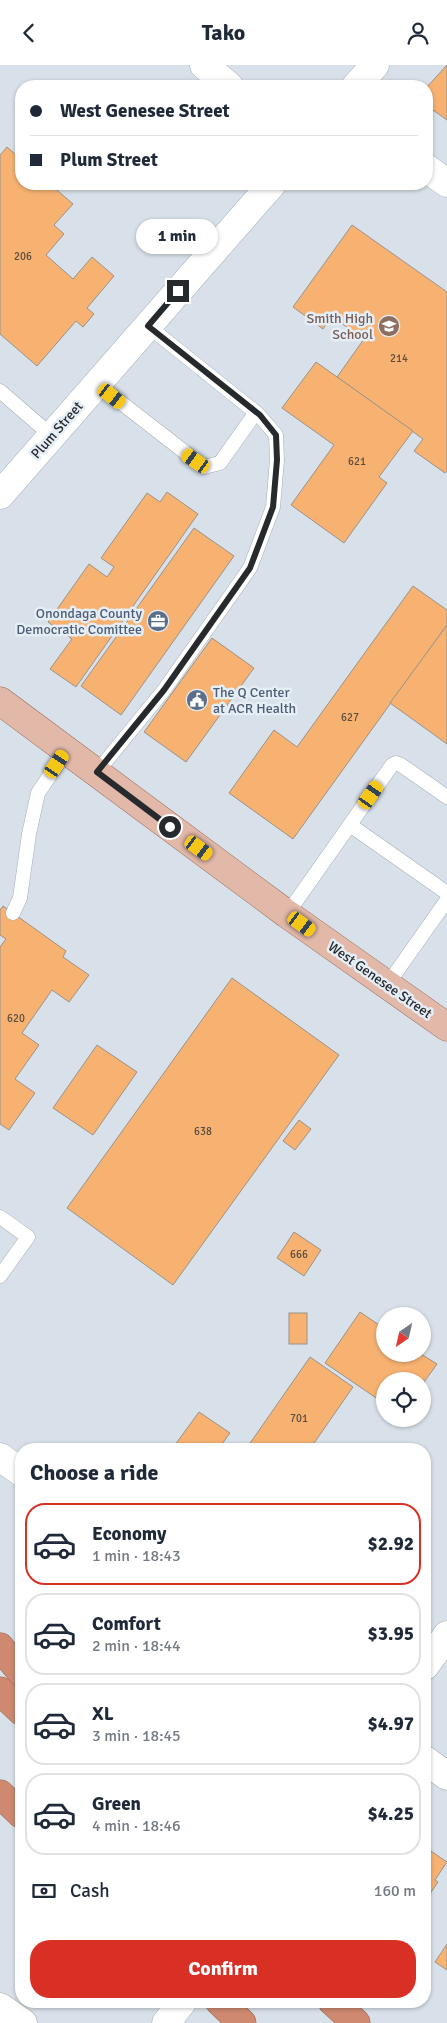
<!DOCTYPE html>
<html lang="en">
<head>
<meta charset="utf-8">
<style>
  body { margin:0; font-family:Signika,sans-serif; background:#f6f6f7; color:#1f2937; height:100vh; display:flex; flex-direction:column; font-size:19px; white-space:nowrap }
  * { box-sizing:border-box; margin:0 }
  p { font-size:16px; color:#747a83 }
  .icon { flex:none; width:28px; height:28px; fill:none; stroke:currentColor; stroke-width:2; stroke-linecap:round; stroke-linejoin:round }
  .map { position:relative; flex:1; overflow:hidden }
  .sheet { position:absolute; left:15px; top:1378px; width:416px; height:565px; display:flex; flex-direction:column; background:#fff; border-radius:20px; box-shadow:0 1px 4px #0004 }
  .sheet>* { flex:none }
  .banner { position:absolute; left:15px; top:15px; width:418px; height:110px; border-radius:20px; box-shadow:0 1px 4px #0004; display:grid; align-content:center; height:110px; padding:0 15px; background:#fff }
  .needle { width:32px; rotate:214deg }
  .fabs { position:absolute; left:376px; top:1242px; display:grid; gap:10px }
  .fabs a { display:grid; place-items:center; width:55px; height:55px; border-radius:50%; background:#fff; box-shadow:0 1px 4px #0004; font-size:25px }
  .end { position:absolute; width:22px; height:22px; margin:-11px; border:6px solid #272a2d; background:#fff; box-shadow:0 0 0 2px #fff }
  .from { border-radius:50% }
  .bubble { position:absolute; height:35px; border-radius:18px; background:#fff; box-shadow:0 1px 4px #0004; font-size:16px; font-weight:700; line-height:35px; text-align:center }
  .car { position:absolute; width:15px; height:30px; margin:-15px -8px; border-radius:6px; box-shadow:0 0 4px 1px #0007; background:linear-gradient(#f5c518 24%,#345 0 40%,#f5c518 0 76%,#345 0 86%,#f5c518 0) }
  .banner b { display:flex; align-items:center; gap:18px; height:48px; font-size:19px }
  .banner b+b { border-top:1px solid #e0e1e3 }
  .banner i { width:12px; height:12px; background:#1f2937 }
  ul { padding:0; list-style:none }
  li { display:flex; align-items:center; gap:15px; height:82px; margin:0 10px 8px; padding:0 5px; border:2px solid #e0e1e3; border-radius:20px }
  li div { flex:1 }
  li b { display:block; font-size:19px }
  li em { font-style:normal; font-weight:700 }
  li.selected { border-color:#d93025 }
  li>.icon { width:45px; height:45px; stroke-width:1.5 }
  h2 { padding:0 15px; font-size:22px; line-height:60px }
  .pay { display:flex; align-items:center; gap:12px; height:55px; padding:0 15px; font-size:19px }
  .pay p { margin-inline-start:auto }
  .button { display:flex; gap:10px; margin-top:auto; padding:10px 15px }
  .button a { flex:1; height:58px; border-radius:20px; background:#d93025; color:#fff; font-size:20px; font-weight:700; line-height:58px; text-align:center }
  header { display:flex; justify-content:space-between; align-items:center; height:65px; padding:0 15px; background:#fff; font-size:22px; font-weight:700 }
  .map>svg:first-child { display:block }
  .building { fill:#f7b272; stroke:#9a928b }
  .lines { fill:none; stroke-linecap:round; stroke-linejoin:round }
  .lane-casing { stroke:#a6aeb6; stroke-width:15 }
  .street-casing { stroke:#a6aeb6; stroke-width:29 }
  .primary-casing { stroke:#946859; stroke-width:29 }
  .highway-casing { stroke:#946859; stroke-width:29 }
  .lane { stroke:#fff; stroke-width:14 }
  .street { stroke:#fff; stroke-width:28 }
  .primary { stroke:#e2b8a9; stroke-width:28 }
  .highway { stroke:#ce8970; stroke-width:28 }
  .route { stroke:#272a2d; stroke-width:6 }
  .labels { text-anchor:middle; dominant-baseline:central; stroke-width:5; stroke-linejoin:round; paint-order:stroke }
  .number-label { font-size:11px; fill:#5b4c3e }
  .education-label { font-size:14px; fill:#785e54; stroke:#e5eef6; text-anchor:end }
  .street-label { font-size:14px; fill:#272a2d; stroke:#e5eef6 }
  .service-label { font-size:14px; fill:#4e5e75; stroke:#e5eef6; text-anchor:end }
</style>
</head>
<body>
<header><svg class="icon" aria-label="back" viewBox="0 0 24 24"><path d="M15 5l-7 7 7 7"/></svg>Tako<svg class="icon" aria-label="person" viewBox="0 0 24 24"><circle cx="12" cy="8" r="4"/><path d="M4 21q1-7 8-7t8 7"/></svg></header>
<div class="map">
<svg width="447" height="1958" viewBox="0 0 447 1958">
  <rect width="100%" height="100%" fill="#d8e1e9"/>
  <g class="building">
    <path d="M447 0V55L426 40V23Z"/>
    <path d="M7 82 21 94V119H50L73 139 54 160 64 169 46 190 73 214 92 192 114 211 87 243 94 249 83 262 76 256 37 301 0 269V90Z"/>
    <path d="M352 160 447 227V406L445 408 414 386 423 374 337 312 364 274 331 251 323 264 293 242Z"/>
    <path d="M316 297 413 366 379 412 387 418 344 478 291 440 334 380 282 343Z"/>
    <path d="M167 427 198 449 76 622 50 604 72 574 48 557 89 499 107 512 114 502 101 493 147 428 160 437Z"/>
    <path d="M194 463 234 491 121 650 81 621Z"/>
    <path d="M413 521 447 545V560L293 774 229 728 274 665 297 682Z"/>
    <path d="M447 560V679L390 638Z"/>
    <path d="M212 573 254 603 186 697 144 667Z"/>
    <path d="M3 841 66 886 63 892 89 910 69 937 52 925 22 968 39 980 15 1014 35 1028 9 1065 0 1059V882L6 874 0 870V845Z"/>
    <path d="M232 913 339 990 173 1220 67 1143Z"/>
    <path d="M97 980 137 1007 93 1070 53 1043Z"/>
    <path d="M299 1055 311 1064 295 1085 283 1076Z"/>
    <path d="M294 1167 321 1185 304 1211 277 1193Z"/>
    <path d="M360 1247 385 1264V1289H421L437 1299 422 1320V1316H385V1339L325 1298Z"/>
    <rect x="289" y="1248" width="18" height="31"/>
    <path d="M310 1292 353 1322 310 1384H246Z"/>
    <path d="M199 1347 230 1368 219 1383 221 1384H172Z"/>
    <path d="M425 1782 447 1797 435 1815 438 1817 425 1836Z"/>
    <path d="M447 1879V1905L435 1897Z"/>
  </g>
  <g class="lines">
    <g class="lane-casing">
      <g id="lane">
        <path d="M97 319 204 402 220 398 256 347"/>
        <path d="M0 326 52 371"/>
        <path d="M97 707 164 625 250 503 273 442 277 395 276 370 259 350 148 261"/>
        <path d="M350 760 447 828"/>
        <path d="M13 848 20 833 29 769 38 728 67 685"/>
        <path d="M287 849 392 700 396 698 401 700 447 732"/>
        <path d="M387 920 447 835"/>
        <path d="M0 1152 28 1172 0 1211"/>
      </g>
    </g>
    <g class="street-casing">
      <g id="street">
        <path d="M204 0 229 21"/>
        <path d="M356 21 375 0"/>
        <path d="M426 103 447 118"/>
        <path d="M0 430 272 119"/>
        <path d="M0 1392 21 1407"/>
        <path d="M425 1601 447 1570"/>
        <path d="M425 1695 447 1711"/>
        <path d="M0 1942 23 1958"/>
        <path d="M166 1958 183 1936"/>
      </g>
    </g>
    <g class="primary-casing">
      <path id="primary" d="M0 636 287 849 447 962"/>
    </g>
    <g class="highway-casing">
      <g id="highway">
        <path d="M0 1582 21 1607"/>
        <path d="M0 1626 21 1646"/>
        <path d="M0 1729 21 1749"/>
        <path d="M219 1936 242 1958"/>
        <path d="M332 1936 356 1958"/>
      </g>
    </g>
    <use href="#lane" class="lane"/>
    <use href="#street" class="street"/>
    <use href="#primary" class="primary"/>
    <use href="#highway" class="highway"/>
  </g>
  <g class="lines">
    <path class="route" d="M170 762 97 707 164 625 250 503 273 442 277 395 276 370 260 350 148 261 178 226"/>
  </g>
  <defs>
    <g id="school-disc" transform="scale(1.125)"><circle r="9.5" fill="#8d6e63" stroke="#e5eef6"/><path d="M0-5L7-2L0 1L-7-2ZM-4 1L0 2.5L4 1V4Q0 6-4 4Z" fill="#fff"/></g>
    <g id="office-disc" transform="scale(1.125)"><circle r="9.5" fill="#5c6f8a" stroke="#e5eef6"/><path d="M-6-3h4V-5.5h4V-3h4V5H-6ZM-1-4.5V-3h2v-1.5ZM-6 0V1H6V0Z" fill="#fff"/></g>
    <g id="civic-disc" transform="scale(1.125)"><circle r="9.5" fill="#5c6f8a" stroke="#e5eef6"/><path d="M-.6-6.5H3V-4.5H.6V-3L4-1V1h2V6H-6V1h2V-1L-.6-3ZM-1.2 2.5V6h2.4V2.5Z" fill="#fff"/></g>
  </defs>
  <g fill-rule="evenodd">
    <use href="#school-disc" x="389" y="261"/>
    <use href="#office-disc" x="158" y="556"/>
    <use href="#civic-disc" x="197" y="635"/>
  </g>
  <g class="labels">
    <g class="number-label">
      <text x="23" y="191">206</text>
      <text x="399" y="293">214</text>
      <text x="357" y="396">621</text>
      <text x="350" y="652">627</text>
      <text x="16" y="953">620</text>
      <text x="203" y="1066">638</text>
      <text x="299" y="1189">666</text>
      <text x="299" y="1353">701</text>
    </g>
    <g class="education-label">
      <text x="373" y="253">Smith High<tspan x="373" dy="16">School</tspan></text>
    </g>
    <g class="street-label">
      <text transform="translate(57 365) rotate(-49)">Plum Street</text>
      <text transform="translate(380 915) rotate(35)">West Genesee Street</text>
    </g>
    <g class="service-label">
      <text x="142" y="548">Onondaga County<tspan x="142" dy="16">Democratic Comittee</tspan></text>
      <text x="213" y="627" text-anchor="start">The Q Center<tspan x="213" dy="16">at ACR Health</tspan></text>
    </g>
  </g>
</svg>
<div class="fabs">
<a><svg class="needle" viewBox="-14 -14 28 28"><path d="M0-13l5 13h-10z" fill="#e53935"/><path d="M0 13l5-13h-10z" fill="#747a83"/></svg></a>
<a><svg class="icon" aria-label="locate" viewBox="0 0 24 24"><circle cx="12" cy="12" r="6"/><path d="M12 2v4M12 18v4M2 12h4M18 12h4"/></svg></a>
</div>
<i class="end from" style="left:170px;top:762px"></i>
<i class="end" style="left:178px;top:226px"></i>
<div class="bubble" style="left:136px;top:154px;width:82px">1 min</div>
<i class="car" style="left:112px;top:331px;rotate:128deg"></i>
<i class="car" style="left:196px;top:396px;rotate:305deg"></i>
<i class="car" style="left:57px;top:699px;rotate:34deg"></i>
<i class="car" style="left:371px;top:730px;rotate:35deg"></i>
<i class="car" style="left:199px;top:783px;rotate:126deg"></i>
<i class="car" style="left:302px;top:859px;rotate:126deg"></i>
<div class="banner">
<b><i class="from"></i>West Genesee Street</b>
<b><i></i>Plum Street</b>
</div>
<section class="sheet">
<h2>Choose a ride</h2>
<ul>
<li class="selected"><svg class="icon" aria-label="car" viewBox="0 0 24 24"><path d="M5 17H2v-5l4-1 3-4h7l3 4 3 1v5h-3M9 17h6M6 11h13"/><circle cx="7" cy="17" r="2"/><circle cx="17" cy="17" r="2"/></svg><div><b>Economy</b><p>1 min · 18:43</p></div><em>$2.92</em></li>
<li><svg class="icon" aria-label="car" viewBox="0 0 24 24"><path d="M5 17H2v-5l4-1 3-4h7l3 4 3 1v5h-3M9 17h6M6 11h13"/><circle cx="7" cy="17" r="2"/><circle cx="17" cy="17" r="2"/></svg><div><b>Comfort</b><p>2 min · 18:44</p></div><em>$3.95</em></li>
<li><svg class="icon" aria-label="car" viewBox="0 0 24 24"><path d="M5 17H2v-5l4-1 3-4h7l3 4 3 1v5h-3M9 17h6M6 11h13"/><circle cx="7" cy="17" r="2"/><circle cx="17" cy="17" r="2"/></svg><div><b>XL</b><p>3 min · 18:45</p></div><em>$4.97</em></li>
<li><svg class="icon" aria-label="car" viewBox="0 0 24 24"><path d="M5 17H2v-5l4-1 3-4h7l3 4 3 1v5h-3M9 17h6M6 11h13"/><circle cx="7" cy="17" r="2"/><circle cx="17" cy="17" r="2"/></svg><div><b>Green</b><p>4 min · 18:46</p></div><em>$4.25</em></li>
</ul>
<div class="pay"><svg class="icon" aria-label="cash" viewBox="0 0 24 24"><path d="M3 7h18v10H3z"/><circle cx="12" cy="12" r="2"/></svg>Cash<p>160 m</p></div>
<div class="button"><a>Confirm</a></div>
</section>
</div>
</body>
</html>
